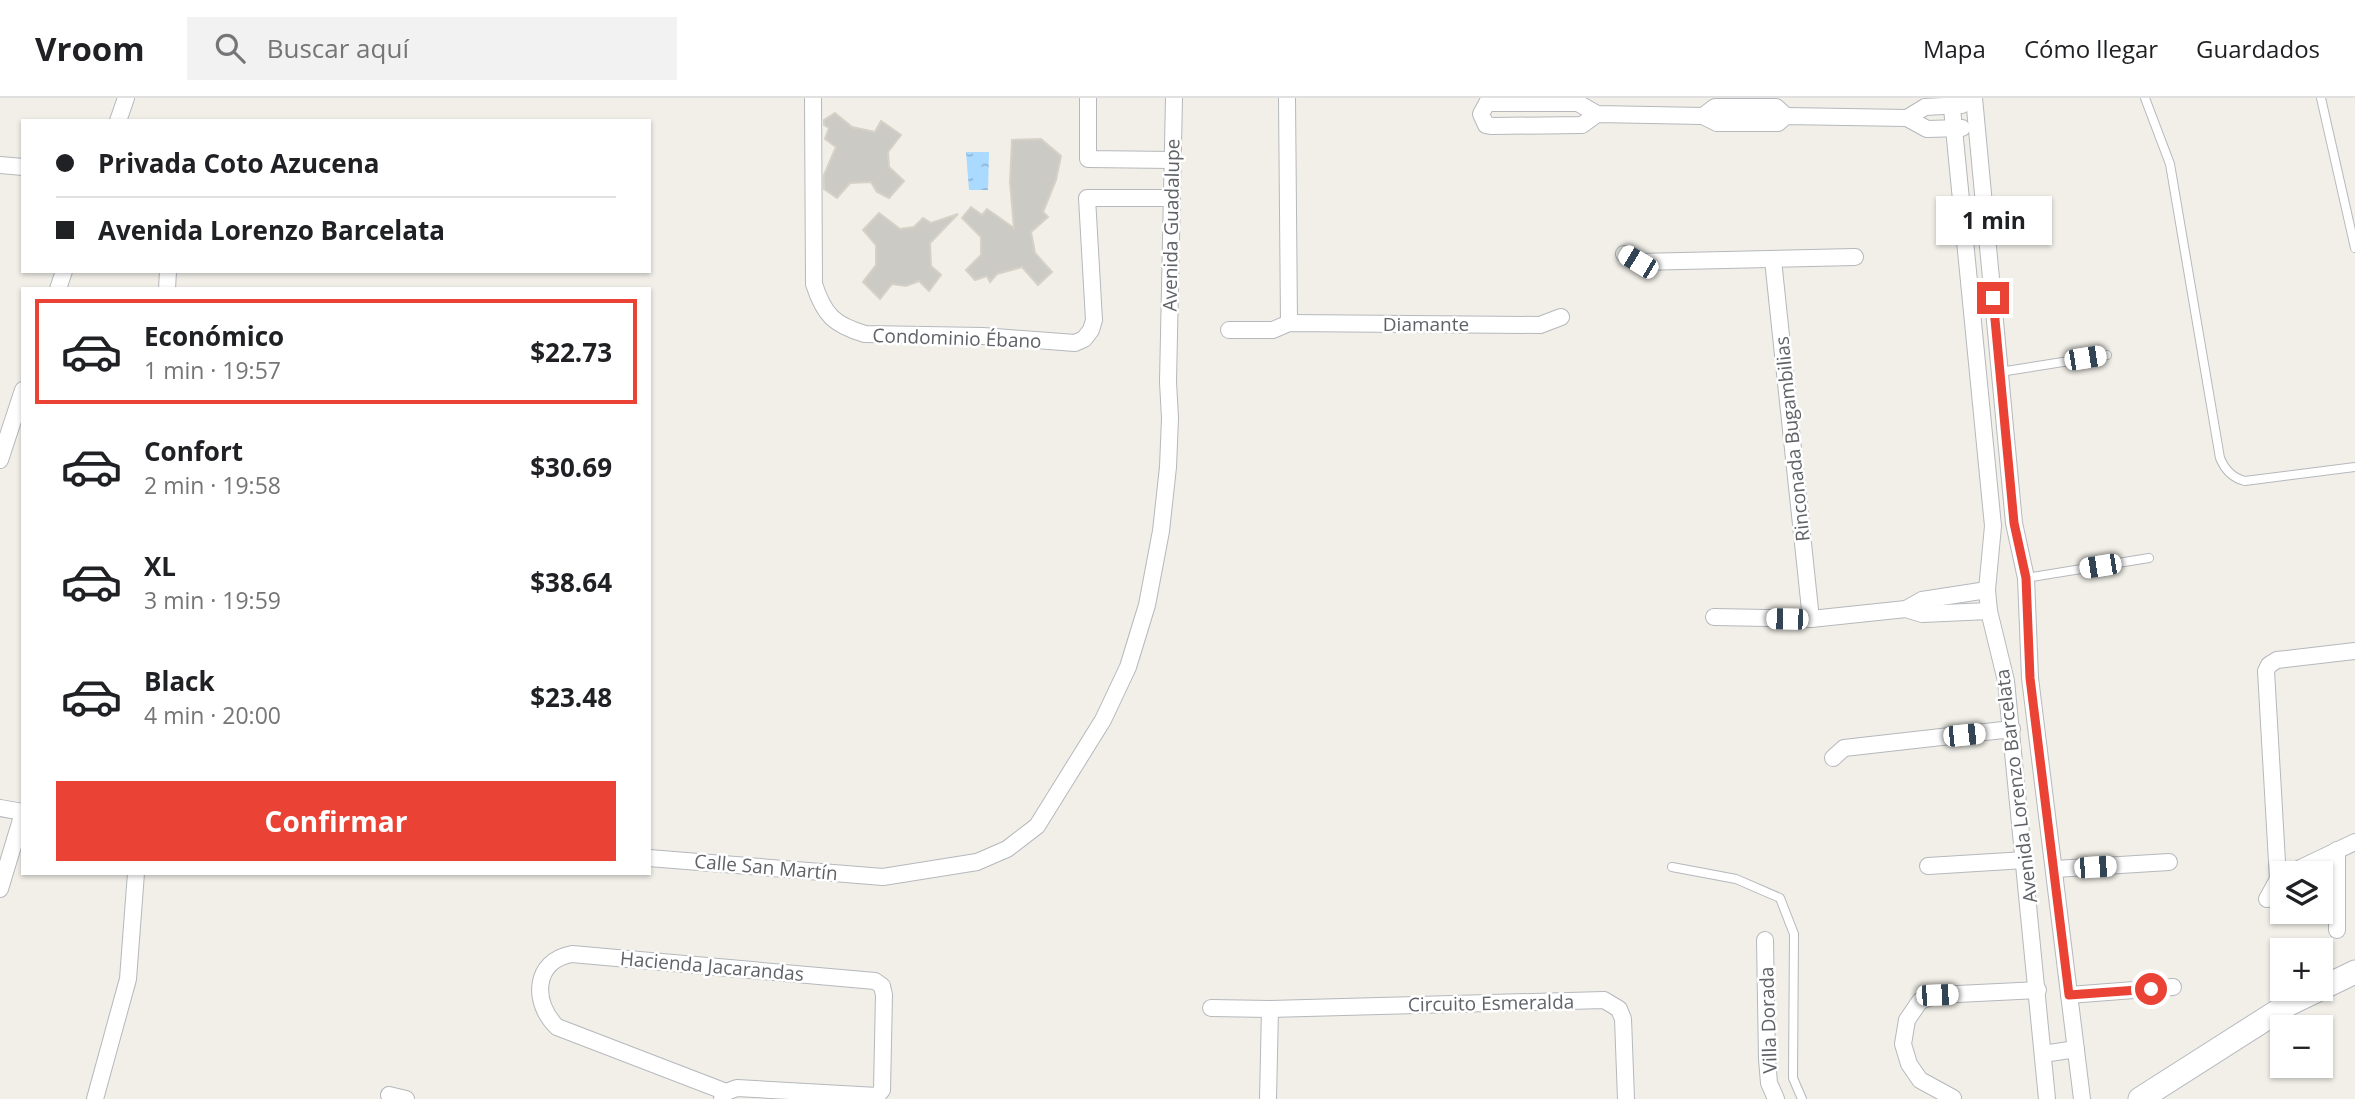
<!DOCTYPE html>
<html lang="es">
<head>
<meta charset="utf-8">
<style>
  body { margin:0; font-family:"Open Sans",sans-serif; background:#f2f2f2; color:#202124; height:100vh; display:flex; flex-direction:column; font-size:26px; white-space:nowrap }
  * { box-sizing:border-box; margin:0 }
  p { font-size:23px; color:#757577 }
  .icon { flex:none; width:38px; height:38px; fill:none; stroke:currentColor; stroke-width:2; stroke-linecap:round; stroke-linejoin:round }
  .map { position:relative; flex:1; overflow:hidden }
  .details { position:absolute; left:21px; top:189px; width:630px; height:588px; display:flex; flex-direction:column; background:#fff; border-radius:0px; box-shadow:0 2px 5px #0004 }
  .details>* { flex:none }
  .top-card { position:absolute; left:21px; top:21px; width:630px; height:154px; border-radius:0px; box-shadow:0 2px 5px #0004; display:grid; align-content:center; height:154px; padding:0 35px; background:#fff }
  .controls { position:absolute; left:2270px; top:763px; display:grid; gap:14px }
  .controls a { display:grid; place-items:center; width:63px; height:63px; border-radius:0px; background:#fff; box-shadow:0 2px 5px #0004; font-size:35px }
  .end { position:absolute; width:32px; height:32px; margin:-16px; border:9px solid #ea4335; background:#fff; box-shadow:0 0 0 4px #fff }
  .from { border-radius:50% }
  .bubble { position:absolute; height:49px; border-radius:0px; background:#fff; box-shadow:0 2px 5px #0004; font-size:23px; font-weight:700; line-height:49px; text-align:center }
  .car { position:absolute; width:21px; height:42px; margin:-21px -10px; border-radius:9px; box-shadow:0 0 5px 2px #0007; background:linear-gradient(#fff 24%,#345 0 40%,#fff 0 76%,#345 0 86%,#fff 0) }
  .top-card b { display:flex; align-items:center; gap:24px; height:66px; font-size:26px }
  .top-card b+b { border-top:2px solid #e0e0e0 }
  .top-card i { width:18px; height:18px; background:#202124 }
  ul { padding:12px 0 0; list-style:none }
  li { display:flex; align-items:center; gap:21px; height:105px; margin:0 14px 10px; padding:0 21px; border:4px solid transparent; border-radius:0px }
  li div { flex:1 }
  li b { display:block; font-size:26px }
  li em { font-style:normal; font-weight:700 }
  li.on { border-color:#ea4335 }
  li>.icon { width:63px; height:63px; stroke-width:1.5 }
  .button { display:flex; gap:14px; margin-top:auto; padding:14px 35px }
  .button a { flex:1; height:80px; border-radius:0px; background:#ea4335; color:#fff; font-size:28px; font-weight:700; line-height:80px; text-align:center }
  header { display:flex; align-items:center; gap:42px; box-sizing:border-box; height:98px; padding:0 35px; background:#fff; border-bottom:2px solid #e0e0e0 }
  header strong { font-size:33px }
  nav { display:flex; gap:38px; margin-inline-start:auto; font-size:24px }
  .search { width:490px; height:63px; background:#f2f2f2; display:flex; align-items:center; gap:18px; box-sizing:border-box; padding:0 24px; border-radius:0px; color:#757577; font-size:26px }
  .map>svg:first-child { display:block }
  .water { fill:url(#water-ripples) }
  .building { fill:#cccac5; stroke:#d6d1c6; stroke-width:2 }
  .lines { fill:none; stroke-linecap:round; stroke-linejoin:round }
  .lane-casing { stroke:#b5b8bc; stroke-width:10 }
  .street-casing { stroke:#b5b8bc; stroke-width:18 }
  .secondary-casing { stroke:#b6babf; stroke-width:25 }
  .lane { stroke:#fff; stroke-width:8 }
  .street { stroke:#fff; stroke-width:16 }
  .secondary { stroke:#fff; stroke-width:23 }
  .route { stroke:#ea4335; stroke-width:9 }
  .labels { text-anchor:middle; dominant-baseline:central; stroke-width:5; stroke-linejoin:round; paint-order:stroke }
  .street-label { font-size:19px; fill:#5f6368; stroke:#fff }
</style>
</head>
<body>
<header>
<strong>Vroom</strong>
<div class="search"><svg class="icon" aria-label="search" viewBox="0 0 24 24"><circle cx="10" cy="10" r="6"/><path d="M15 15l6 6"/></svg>Buscar aquí</div>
<nav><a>Mapa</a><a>Cómo llegar</a><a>Guardados</a></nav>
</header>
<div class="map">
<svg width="2355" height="1001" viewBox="0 0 2355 1001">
  <defs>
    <pattern id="water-ripples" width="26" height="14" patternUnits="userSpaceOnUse" patternTransform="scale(1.75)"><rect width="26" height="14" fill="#aadaff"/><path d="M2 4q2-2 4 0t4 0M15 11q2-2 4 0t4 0" fill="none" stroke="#8eb4d2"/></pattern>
  </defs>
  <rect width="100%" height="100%" fill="#f1efe8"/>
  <path class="water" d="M966 54H989L988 92H969Z"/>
  <g class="building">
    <path d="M835 15 852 29 875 34 881 23 901 37 888 54 889 69 904 83 889 100 877 94 871 84 850 85 837 100 824 91V77L836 49 825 41 829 30 824 27V22Z"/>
    <path d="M1041 41 1061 58 1056 82 1043 114 1048 119 1031 134 1035 155 1052 174 1038 187 1022 169 997 176 990 184 987 178 975 182 966 172 981 157V139L962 120 971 109 982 117 987 111 1014 130 1010 84 1012 42Z"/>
    <path d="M879 115 900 131 914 129 923 120 931 125 958 116 930 145 931 168 941 177 929 193 919 183 906 188 892 186 880 201 863 184 876 167V147L863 132Z"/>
  </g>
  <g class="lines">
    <g class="lane-casing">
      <g id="lane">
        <path d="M2145 0 2170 66 2220 360C2225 372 2232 380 2245 383L2355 369"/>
        <path d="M2321 0 2355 150"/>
        <path d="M2000 274 2107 257"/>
        <path d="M2026 480 2149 460"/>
        <path d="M1672 769 1736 781 1780 800 1794 836 1793 980 1802 1001"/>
      </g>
    </g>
    <g class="street-casing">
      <g id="street">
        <path d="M813 0 814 186C824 217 834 227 865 236L983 238 1075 245 1084 241 1091 232 1094 222 1087 100H1172"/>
        <path d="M1088 0V61L1172 62"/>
        <path d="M1287 0 1289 225"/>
        <path d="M1951 0 1993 428 1987 492 1989 513 2006 583 2047 1001"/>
        <path d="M1974 0 2014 425 2026 480 2030 580 2082 1001"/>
        <path d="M1597 16 1582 27 1492 28 1486 27 1481 16 1487 5H1578L1597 16 1703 18 1717 25H1778L1786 18 1907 20 1927 31 1962 30"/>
        <path d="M1703 18 1715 9H1776L1786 18"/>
        <path d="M1907 20 1925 9 1962 7"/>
        <path d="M118 23 126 0"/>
        <path d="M0 67 23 69"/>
        <path d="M1624 156 1638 164 1855 159"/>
        <path d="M1773 162 1811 521"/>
        <path d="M58 191 64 173"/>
        <path d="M167 191 168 173"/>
        <path d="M1229 232H1273L1289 225 1540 227 1561 219"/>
        <path d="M0 362 23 292"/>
        <path d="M1906 511 1922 502 1987 492"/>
        <path d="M1714 519 1811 521 1906 511 1922 516 1989 513"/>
        <path d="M1833 660 1844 650 2012 631"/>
        <path d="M0 710 23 714"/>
        <path d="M649 760 883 779 977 764 1007 751 1037 728 1103 622 1128 569 1147 507 1161 433 1168 369 1170 320 1168 284 1174 0"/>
        <path d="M1928 768 2025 762"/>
        <path d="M2055 771 2169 764"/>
        <path d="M2290 775 2355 744"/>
        <path d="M2282 779 2278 781 2266 573 2269 567 2277 562 2355 553"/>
        <path d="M0 791 23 715"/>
        <path d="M2267 801 2278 781"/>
        <path d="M2337 832V752"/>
        <path d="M1765 842 1767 961 1769 985 1776 1001"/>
        <path d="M2069 897 2173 889"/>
        <path d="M1211 910 1270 911 1604 902 1619 911 1623 921 1626 1001"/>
        <path d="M2043 956 2076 951"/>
        <path d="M389 997 406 1001"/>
        <path d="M1953 1000 1920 982 1909 966 1903 946 1907 922 1920 903 1937 897 2038 892"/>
        <path d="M95 1001 128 881 136 775"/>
        <path d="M722 1001 726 994 737 990 877 998 882 992 884 897 882 888 875 883 572 856C533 863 532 905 557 929L726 994"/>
        <path d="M1268 1001 1270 911"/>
      </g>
    </g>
    <g class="secondary-casing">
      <path id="secondary" d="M2140 1001 2289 906 2355 874"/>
    </g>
    <use href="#lane" class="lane"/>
    <use href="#street" class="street"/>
    <use href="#secondary" class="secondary"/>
  </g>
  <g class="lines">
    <path class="route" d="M1993 200 2014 425 2026 480 2030 580 2069 897 2151 891"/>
  </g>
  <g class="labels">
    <g class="street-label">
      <text transform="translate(1171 127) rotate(-89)">Avenida Guadalupe</text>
      <text x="1426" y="226">Diamante</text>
      <text transform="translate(957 240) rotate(2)">Condominio Ébano</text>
      <text transform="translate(1792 341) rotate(-96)">Rinconada Bugambilias</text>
      <text transform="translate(2016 688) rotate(-97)">Avenida Lorenzo Barcelata</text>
      <text transform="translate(766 769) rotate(5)">Calle San Martín</text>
      <text transform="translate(712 868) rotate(5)">Hacienda Jacarandas</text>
      <text transform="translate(1491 905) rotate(-1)">Circuito Esmeralda</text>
      <text transform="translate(1768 922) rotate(-92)">Villa Dorada</text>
    </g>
  </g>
</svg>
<div class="controls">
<a><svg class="icon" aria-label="layers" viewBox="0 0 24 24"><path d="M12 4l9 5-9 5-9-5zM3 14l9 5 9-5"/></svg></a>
<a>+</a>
<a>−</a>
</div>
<i class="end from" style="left:2151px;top:891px"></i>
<i class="end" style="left:1993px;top:200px"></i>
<div class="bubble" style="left:1936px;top:98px;width:116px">1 min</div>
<i class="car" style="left:1638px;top:164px;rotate:301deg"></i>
<i class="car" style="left:2085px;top:260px;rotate:81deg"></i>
<i class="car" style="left:2100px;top:468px;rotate:261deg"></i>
<i class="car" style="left:1787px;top:521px;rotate:271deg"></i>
<i class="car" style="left:1964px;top:637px;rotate:84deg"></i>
<i class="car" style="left:2095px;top:769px;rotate:86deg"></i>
<i class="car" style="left:1937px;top:897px;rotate:88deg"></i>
<div class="top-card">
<b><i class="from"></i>Privada Coto Azucena</b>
<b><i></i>Avenida Lorenzo Barcelata</b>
</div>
<section class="details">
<ul>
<li class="on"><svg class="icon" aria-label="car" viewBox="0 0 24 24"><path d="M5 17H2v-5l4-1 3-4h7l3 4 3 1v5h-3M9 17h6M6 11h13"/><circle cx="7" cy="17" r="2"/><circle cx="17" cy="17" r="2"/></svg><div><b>Económico</b><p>1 min · 19:57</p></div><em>$22.73</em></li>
<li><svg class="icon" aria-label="car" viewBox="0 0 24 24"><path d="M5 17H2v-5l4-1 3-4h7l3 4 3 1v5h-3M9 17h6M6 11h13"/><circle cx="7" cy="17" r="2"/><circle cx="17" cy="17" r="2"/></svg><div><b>Confort</b><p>2 min · 19:58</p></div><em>$30.69</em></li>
<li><svg class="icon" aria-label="car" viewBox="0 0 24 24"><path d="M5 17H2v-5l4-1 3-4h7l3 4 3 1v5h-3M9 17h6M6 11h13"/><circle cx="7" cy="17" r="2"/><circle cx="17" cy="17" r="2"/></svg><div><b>XL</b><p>3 min · 19:59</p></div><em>$38.64</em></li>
<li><svg class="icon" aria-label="car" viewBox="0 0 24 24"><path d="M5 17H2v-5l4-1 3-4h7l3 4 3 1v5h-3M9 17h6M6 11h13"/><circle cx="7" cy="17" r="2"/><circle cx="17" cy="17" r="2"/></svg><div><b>Black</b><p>4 min · 20:00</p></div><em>$23.48</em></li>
</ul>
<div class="button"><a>Confirmar</a></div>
</section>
</div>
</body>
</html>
